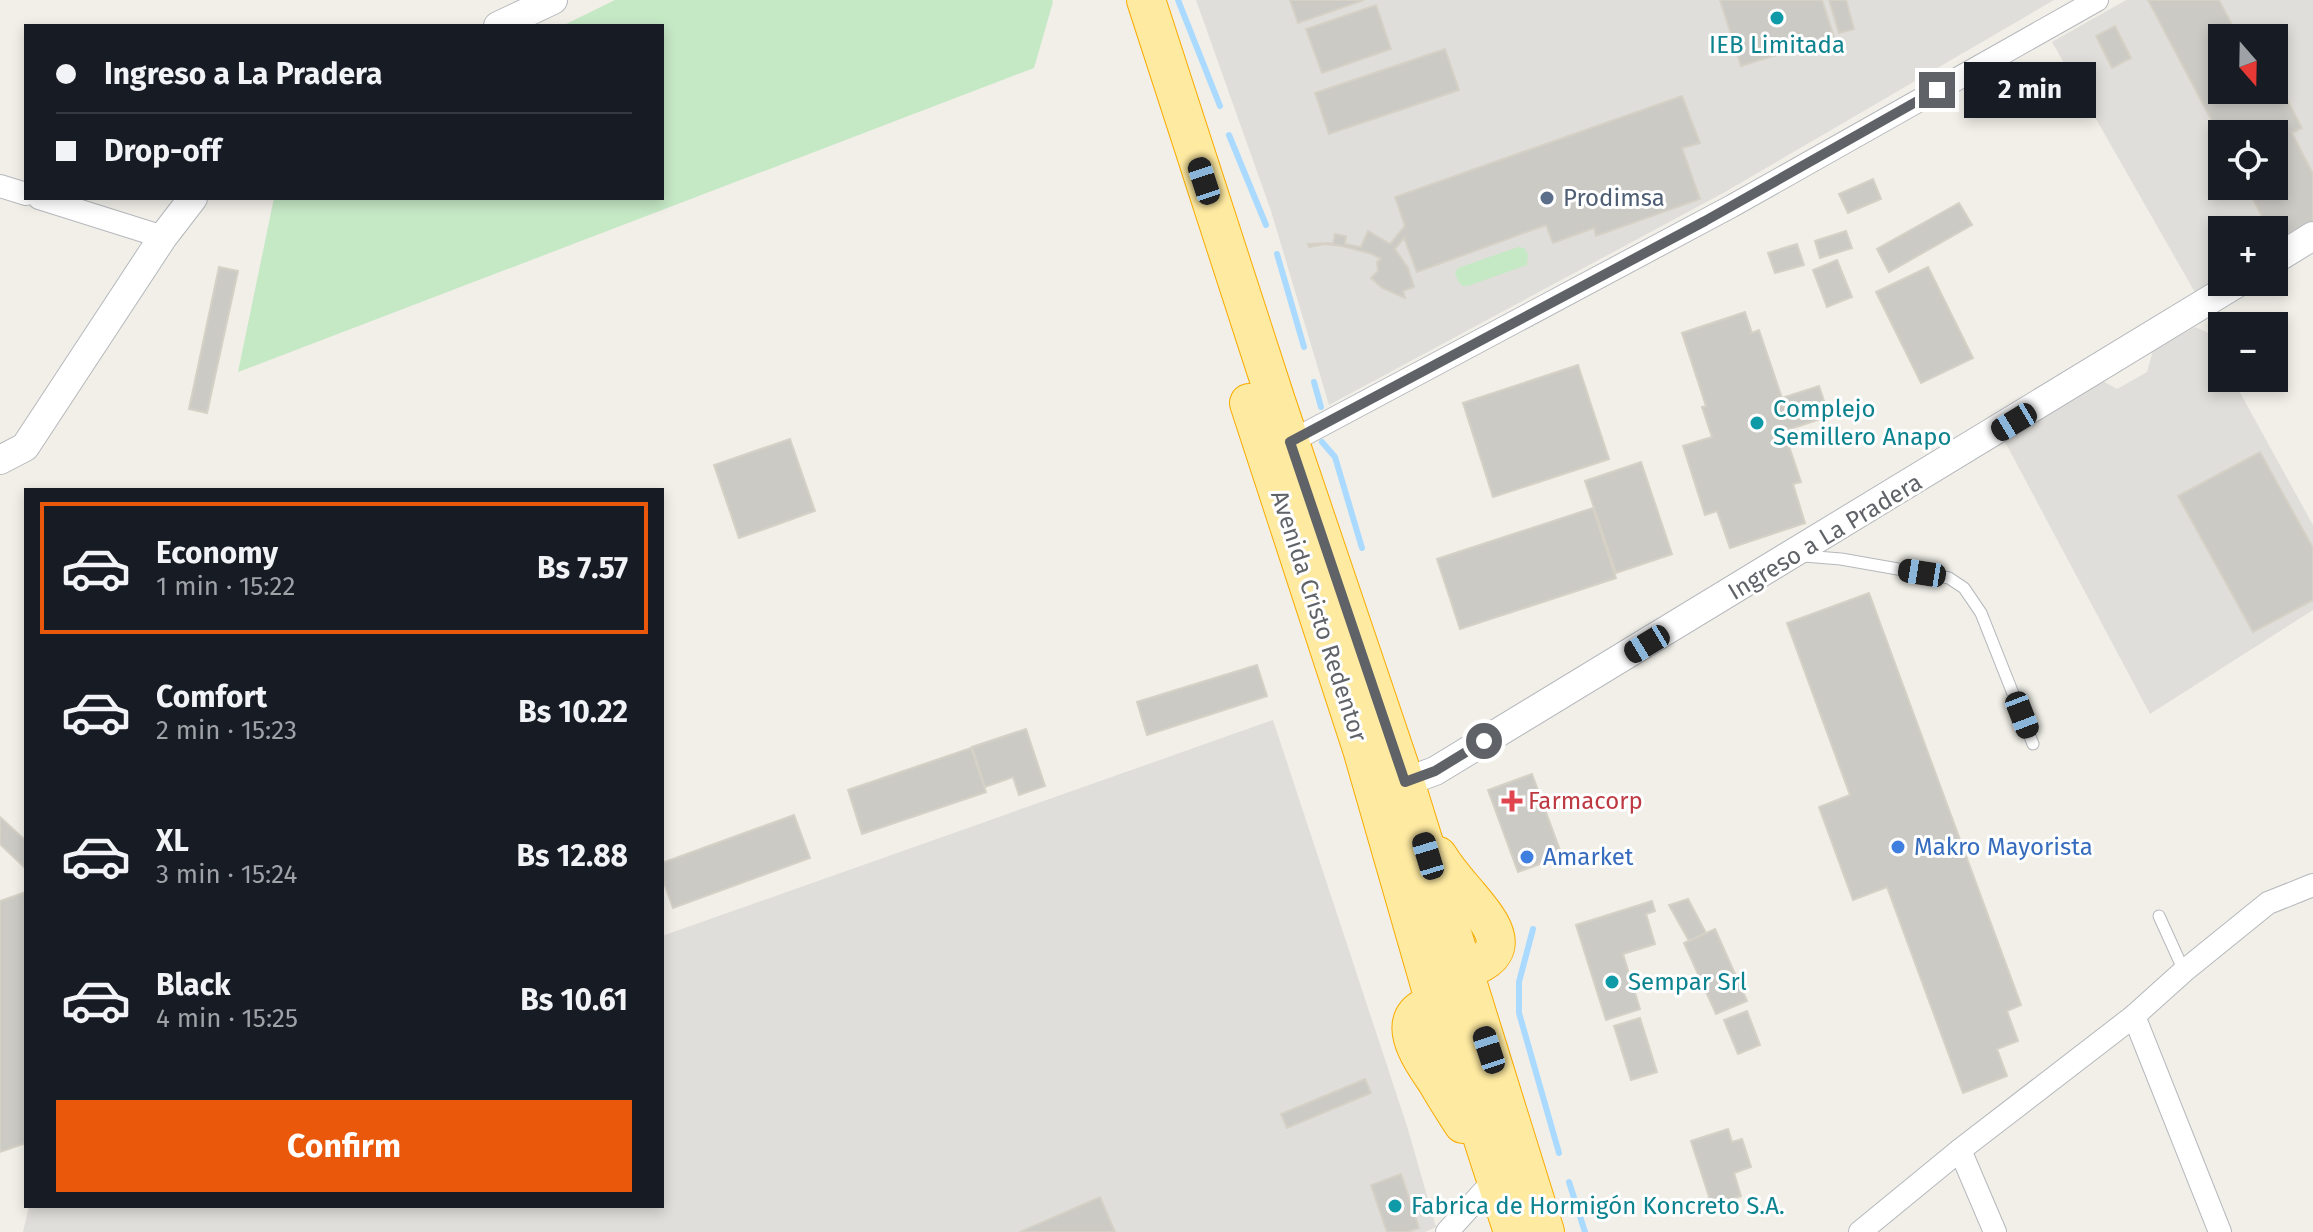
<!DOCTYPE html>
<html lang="en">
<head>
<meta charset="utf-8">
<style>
  body { margin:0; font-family:"Fira Sans",sans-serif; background:#242831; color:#f1f3f6; height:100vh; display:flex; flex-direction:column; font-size:30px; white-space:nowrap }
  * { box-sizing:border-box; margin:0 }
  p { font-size:26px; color:#9ea1a6 }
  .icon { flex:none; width:44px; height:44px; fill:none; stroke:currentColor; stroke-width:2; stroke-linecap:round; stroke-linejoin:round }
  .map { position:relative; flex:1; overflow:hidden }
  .sheet { position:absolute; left:24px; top:488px; width:640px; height:720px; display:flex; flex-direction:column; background:#171b24; border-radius:0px; box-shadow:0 4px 12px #0003 }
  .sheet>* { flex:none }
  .banner { position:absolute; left:24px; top:24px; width:640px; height:176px; border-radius:0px; box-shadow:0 4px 12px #0003; display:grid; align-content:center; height:176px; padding:0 32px; background:#171b24 }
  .needle { width:52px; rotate:160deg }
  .tools { position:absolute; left:2208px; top:24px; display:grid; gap:16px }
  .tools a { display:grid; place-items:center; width:80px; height:80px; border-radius:0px; background:#171b24; box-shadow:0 4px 12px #0003; font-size:40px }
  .end { position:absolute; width:36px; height:36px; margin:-18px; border:10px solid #5f6368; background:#fff; box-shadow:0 0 0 4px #fff }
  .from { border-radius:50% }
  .bubble { position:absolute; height:56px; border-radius:0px; background:#171b24; box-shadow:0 4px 12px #0003; font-size:26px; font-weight:700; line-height:56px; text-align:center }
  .car { position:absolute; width:24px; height:48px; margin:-24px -12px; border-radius:10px; box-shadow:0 0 6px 2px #0007; background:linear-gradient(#222 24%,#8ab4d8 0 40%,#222 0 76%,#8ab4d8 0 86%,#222 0) }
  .banner b { display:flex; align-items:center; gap:28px; height:76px; font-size:30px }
  .banner b+b { border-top:2px solid #363941 }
  .banner i { width:20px; height:20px; background:#f1f3f6 }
  ul { padding:14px 0 0; list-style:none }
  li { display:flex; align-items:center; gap:24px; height:132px; margin:0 16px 12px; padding:0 16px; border:4px solid transparent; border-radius:0px }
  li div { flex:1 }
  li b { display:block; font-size:30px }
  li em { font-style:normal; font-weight:700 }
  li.on { border-color:#ea580c }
  li>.icon { width:72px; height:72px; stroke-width:1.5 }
  .cta { display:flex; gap:16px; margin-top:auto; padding:16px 32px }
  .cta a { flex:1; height:92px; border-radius:0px; background:#ea580c; color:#fff; font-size:32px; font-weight:700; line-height:92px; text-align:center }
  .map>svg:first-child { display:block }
  .industrial { fill:#e0deda; fill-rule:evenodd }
  .green { fill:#c5e8c5 }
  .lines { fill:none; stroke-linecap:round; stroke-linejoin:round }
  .stream { stroke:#aadaff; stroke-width:6 }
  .building { fill:#cccac5; stroke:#d6d1c6; stroke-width:2 }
  .service-casing { stroke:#b5b8bc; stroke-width:13 }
  .minor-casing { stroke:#b5b8bc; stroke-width:24 }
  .tertiary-casing { stroke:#b5b8bc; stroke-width:30 }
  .trunk-casing { stroke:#f9ab00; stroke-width:40 }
  .service { stroke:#fff; stroke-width:11 }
  .minor { stroke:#fff; stroke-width:22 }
  .tertiary { stroke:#fff; stroke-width:28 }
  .trunk { stroke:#feeaa1; stroke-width:38 }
  .route { stroke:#5f6368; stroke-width:10 }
  .culture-dot { fill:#0f9aa8; stroke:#fff; stroke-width:3 }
  .service-dot { fill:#5c6f8a; stroke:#fff; stroke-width:3 }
  .health-dot { fill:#e0444e; stroke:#fff; stroke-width:3 }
  .shop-dot { fill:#3f7fe0; stroke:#fff; stroke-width:3 }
  .labels { text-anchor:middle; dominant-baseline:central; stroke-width:6; stroke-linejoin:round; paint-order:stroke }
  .culture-label { font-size:24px; fill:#0d838f; stroke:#fff; text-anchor:start }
  .service-label { font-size:24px; fill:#4e5e75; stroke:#fff; text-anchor:start }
  .street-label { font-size:24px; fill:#5f6368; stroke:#fff }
  .health-label { font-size:24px; fill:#be3a42; stroke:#fff; text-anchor:start }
  .shop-label { font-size:24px; fill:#366cbe; stroke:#fff; text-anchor:start }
</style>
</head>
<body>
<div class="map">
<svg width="2313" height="1232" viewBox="0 0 2313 1232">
  <rect width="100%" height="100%" fill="#f1efe8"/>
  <g class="industrial">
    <path d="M1196 0H2054L1725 192 1329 405 1271 211Z"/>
    <path d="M2126 0H2313V224L2274 250V230H2222V282L2197 296 2052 42ZM2222 38H2274V90H2222ZM2222 134H2274V186H2222Z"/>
    <path d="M2195 327 2207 332 2222 359V378H2232L2313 525V610L2150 714 2004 440 2101 380 2117 389 2147 372 2153 350Z"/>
    <path d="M1273 720 1407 1126 1436 1227 1425 1232H23L29 1206H662V936Z"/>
  </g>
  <g class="green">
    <path d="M615 0H1052L1053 2 1034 68 238 372 274 198H662V26H562Z"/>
    <path d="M1518 247 1524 248 1528 254 1527 265 1468 286H1462L1458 281 1455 273 1458 268Z"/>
  </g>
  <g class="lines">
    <g class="stream">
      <path d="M1178 0 1220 106"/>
      <path d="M1229 135 1266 225"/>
      <path d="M1277 254 1304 347"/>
      <path d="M1314 382 1321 407"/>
      <path d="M1322 442 1335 457 1362 548"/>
      <path d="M1533 929 1519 982V1013L1559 1153"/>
      <path d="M1569 1182 1585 1232"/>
    </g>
  </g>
  <g class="building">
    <path d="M1290 0H1364L1298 23Z"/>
    <path d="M1720 0H1822L1834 37 1741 66Z"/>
    <path d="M1829 0H1846L1854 29 1839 33Z"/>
    <path d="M2148 0H2219L2239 38H2222V90H2274V74L2302 128 2292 133 2313 174V221L2275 241 2274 230H2269L2246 186H2274V134H2222V140Z"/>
    <path d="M1376 5 1391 49 1322 73 1306 29Z"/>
    <path d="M2115 26 2131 58 2112 68 2096 36Z"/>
    <path d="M1445 49 1459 90 1329 134 1315 93Z"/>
    <path d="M1682 96 1700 143 1682 148 1700 199 1596 236 1594 228 1553 243 1546 225 1417 272 1404 238 1395 249 1408 268 1414 287 1403 291 1405 298 1382 288 1371 278 1378 271 1377 262 1381 259 1372 254 1342 246 1324 244 1309 247 1308 244 1333 243 1335 234 1346 236 1345 244 1361 247 1368 231 1390 244 1405 226 1395 197Z"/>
    <path d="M1873 179 1881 199 1848 213 1839 194Z"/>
    <path d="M1959 203 1972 225 1889 272 1877 249Z"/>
    <path d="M1846 231 1852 248 1820 258 1815 241Z"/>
    <path d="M1797 244 1804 265 1775 273 1768 253Z"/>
    <path d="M1837 260 1852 297 1827 307 1813 270Z"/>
    <path d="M219 267 238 271 207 413 189 409Z"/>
    <path d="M1928 267 1973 358 1921 383 1876 292Z"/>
    <path d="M1745 312 1752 333 1759 330 1782 398 1819 386 1829 416 1784 431 1801 482 1793 484 1805 523 1730 548 1717 511 1705 515 1683 446 1712 437 1702 407 1706 406 1682 333Z"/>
    <path d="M1578 365 1609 459 1493 497 1463 403Z"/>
    <path d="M790 439 815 511 739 538 714 465Z"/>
    <path d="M2260 452 2313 548V600L2253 632 2178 496Z"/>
    <path d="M1641 462 1672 554 1616 573 1585 481Z"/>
    <path d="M1593 508 1616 578 1460 629 1437 559Z"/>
    <path d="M1869 593 2021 1005 2007 1011 2018 1041 1997 1049 2007 1076 1963 1093 1887 887 1853 900 1819 807 1850 795 1787 623Z"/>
    <path d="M1257 665 1267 696 1147 735 1137 702Z"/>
    <path d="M1026 729 1045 786 1019 795 1013 777 985 787 972 747Z"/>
    <path d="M971 748 986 792 862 834 848 790Z"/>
    <path d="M1532 774 1562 856 1518 872 1488 790Z"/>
    <path d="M794 815 810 858 673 908 662 877V863Z"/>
    <path d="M0 817 26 841V869L0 844Z"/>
    <path d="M26 892V1143L0 1152V901Z"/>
    <path d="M1688 899 1706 933 1689 941 1669 905Z"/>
    <path d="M1652 901 1655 911 1646 914 1655 944 1623 954 1640 1009 1606 1020 1576 925Z"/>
    <path d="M1715 929 1747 1001 1716 1014 1684 943Z"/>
    <path d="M1747 1011 1760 1045 1738 1054 1724 1020Z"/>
    <path d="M1640 1018 1657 1072 1631 1080 1614 1026Z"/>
    <path d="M1365 1079 1371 1093 1287 1128 1281 1114Z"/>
    <path d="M1728 1129 1732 1142 1742 1139 1751 1167 1734 1173 1741 1196 1712 1206 1691 1141Z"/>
    <path d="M1401 1174 1419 1228 1408 1232H1387L1371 1185Z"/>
    <path d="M1100 1197 1115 1232H1020Z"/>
  </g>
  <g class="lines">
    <g class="service-casing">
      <g id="service">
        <path d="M1804 556 1841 559 1949 578 1964 588 1981 613 2033 744"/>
        <path d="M2159 916 2184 971"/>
      </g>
    </g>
    <g class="minor-casing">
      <g id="minor">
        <path d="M0 186 26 194"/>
        <path d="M39 198 163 237"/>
        <path d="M1290 442 1732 206 2097 0"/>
        <path d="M2134 1016 2220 1232"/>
        <path d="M1960 1150 1995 1232"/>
        <path d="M1447 1232 1496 1178"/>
        <path d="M1860 1232 1960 1150 2134 1016 2184 971 2268 903 2313 885"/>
      </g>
    </g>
    <g class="tertiary-casing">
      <g id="tertiary">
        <path d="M498 26 553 0"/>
        <path d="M2274 260 2313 236"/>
        <path d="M0 460 25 447 163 237 193 198"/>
        <path d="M1405 782 1435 771C1704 610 1972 447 2239 282"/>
      </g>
    </g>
    <g class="trunk-casing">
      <g id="trunk">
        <path d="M1146 0 1276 401 1405 782 1545 1232"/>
        <path d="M1249 403 1362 749 1431 989 1439 1004 1513 1232"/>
        <path d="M1438 856C1447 871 1458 883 1469 896 1494 926 1516 953 1464 970L1450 963 1445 957"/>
        <path d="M1462 1009C1452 1002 1444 1002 1432 1005 1390 1017 1423 1061 1437 1082 1445 1096 1454 1110 1463 1124"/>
      </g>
    </g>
    <use href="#service" class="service"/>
    <use href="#minor" class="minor"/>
    <use href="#tertiary" class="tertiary"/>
    <use href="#trunk" class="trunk"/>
  </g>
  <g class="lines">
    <path class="route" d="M1484 741 1435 771 1405 782 1290 442 1705 221 1937 90"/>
  </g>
  <g class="culture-dot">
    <circle cx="1777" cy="18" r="8"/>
    <circle cx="1757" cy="423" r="8"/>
    <circle cx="1612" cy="982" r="8"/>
    <circle cx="1395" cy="1206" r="8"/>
  </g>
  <circle class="service-dot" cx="1547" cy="198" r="8"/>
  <path class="health-dot" d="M1508 789h8v8h8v8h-8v8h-8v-8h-8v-8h8z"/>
  <g class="shop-dot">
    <circle cx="1898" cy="847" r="8"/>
    <circle cx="1527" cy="857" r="8"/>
  </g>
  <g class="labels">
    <g class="culture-label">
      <text x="1777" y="45" text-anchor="middle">IEB Limitada</text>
      <text x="1773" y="409">Complejo<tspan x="1773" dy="28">Semillero Anapo</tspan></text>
      <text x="1628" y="982">Sempar Srl</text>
      <text x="1411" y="1206">Fabrica de Hormigón Koncreto S.A.</text>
    </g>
    <g class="service-label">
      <text x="1563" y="198">Prodimsa</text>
    </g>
    <g class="street-label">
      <text transform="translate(1825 537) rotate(-31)">Ingreso a La Pradera</text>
      <text transform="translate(1319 616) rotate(72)">Avenida Cristo Redentor</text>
    </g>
    <g class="health-label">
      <text x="1528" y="801">Farmacorp</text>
    </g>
    <g class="shop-label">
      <text x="1914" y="847">Makro Mayorista</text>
      <text x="1543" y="857">Amarket</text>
    </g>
  </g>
</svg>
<div class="tools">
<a><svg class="needle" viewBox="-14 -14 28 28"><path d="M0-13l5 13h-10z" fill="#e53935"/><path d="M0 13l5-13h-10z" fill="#9ea1a6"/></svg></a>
<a><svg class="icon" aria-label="locate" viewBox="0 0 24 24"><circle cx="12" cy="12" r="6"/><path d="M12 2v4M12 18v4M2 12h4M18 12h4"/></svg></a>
<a>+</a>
<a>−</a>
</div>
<i class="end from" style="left:1484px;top:741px"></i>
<i class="end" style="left:1937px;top:90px"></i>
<div class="bubble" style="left:1964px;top:62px;width:132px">2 min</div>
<i class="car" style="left:1204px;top:181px;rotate:342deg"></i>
<i class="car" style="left:2014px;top:422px;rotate:239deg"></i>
<i class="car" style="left:1922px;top:573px;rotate:279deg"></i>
<i class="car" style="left:1647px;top:644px;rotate:239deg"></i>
<i class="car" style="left:2022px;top:715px;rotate:159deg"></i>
<i class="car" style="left:1428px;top:856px;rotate:343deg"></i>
<i class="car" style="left:1489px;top:1050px;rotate:342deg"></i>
<div class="banner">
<b><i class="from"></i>Ingreso a La Pradera</b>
<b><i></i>Drop-off</b>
</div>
<section class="sheet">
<ul>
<li class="on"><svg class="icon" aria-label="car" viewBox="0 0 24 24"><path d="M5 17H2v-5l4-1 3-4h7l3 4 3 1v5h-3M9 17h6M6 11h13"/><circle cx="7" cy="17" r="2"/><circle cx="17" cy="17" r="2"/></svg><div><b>Economy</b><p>1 min · 15:22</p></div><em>Bs 7.57</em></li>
<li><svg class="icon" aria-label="car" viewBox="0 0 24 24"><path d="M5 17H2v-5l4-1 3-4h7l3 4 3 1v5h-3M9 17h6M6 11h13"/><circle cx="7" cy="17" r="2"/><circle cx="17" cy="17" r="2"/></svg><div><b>Comfort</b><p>2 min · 15:23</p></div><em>Bs 10.22</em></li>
<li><svg class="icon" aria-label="car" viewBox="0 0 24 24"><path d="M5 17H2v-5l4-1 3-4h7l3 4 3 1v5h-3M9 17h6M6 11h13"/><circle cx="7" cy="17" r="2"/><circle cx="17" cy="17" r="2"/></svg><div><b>XL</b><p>3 min · 15:24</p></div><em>Bs 12.88</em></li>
<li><svg class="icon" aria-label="car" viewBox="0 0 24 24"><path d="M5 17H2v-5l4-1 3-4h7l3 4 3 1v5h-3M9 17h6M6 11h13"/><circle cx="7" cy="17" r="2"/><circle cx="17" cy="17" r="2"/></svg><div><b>Black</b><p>4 min · 15:25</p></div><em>Bs 10.61</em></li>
</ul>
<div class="cta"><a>Confirm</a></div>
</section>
</div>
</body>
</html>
